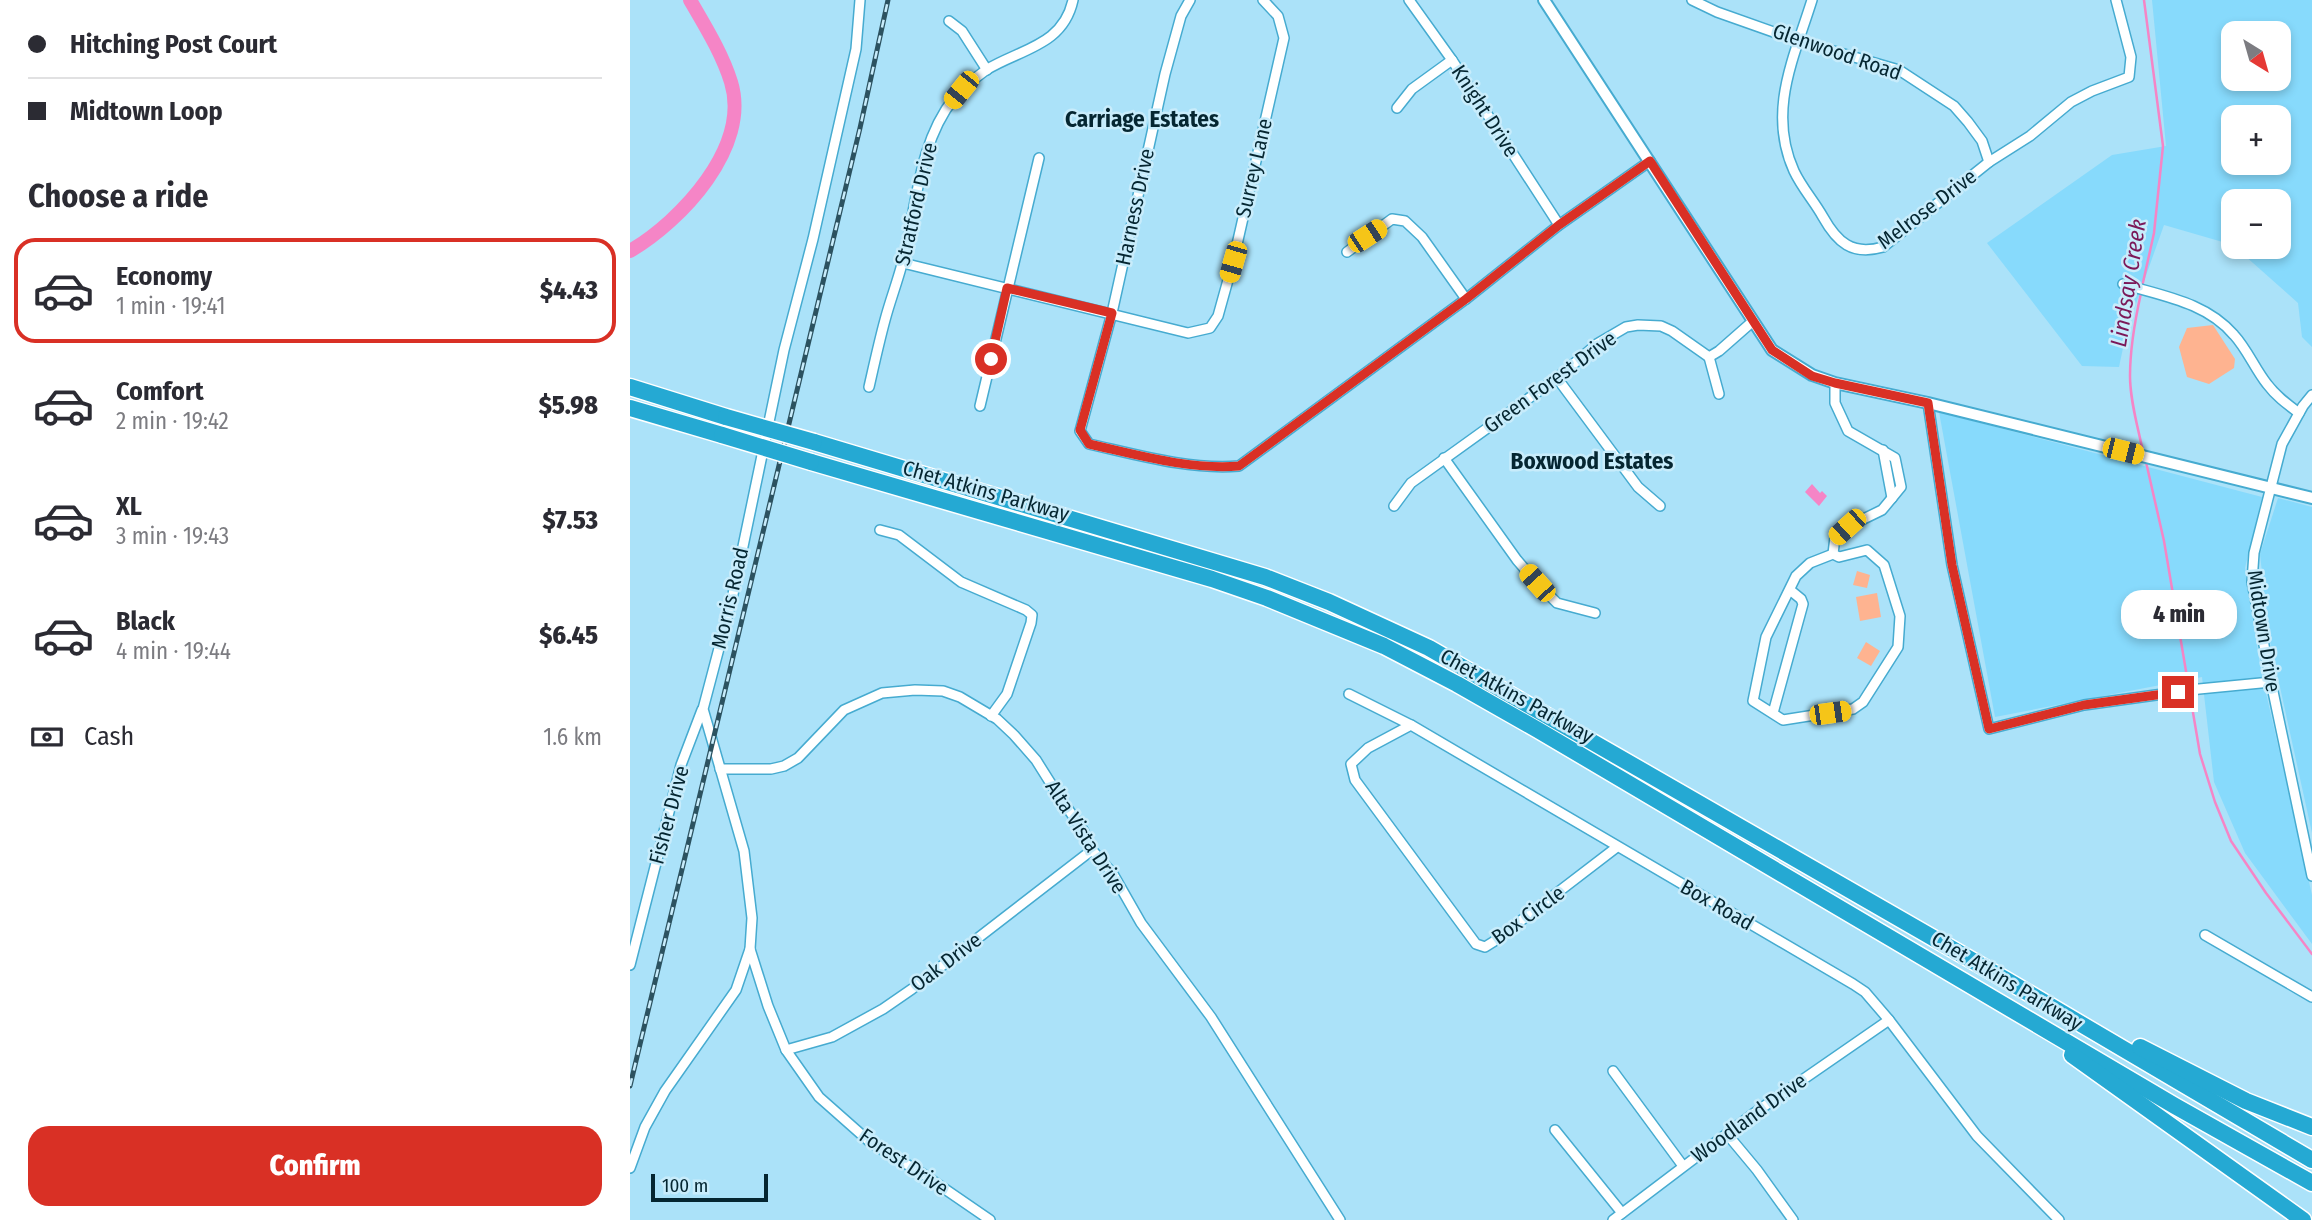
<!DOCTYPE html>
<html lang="en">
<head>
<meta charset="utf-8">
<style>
  body { margin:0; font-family:"Fira Sans Condensed",sans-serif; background:#f2f2f3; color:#2b2b33; height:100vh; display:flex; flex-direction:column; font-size:26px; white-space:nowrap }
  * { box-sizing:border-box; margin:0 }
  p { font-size:23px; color:#7c7c81 }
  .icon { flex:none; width:38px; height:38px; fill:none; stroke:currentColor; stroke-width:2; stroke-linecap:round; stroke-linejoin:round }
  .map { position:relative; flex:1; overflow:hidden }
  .details { display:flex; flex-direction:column; background:#fff; width:630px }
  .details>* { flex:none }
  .top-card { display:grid; align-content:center; height:154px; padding:0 28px; background:#fff }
  .needle { width:46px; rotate:143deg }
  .controls { position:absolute; left:1591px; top:21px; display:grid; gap:14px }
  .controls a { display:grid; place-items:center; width:70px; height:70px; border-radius:14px; background:#fff; box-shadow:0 4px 10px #0003; font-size:35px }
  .scale { position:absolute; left:21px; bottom:18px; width:117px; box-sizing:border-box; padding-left:7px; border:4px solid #052631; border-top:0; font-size:19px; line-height:24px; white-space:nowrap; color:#052631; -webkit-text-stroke:5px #c8ecfb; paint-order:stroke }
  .end { position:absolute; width:32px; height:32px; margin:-16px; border:9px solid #d93025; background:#fff; box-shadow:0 0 0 4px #fff }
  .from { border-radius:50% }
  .bubble { position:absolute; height:49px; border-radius:21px; background:#fff; box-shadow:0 4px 10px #0003; font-size:23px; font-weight:800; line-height:49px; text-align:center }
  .car { position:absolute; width:21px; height:42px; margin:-21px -10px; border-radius:9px; box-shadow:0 0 5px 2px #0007; background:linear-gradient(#f5c518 24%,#345 0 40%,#f5c518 0 76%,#345 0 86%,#f5c518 0) }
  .top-card b { display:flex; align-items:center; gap:24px; height:66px; font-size:26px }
  .top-card b+b { border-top:2px solid #e1e1e2 }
  .top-card i { width:18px; height:18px; background:#2b2b33 }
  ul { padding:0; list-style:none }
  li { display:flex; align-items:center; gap:21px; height:105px; margin:0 14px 10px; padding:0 14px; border:4px solid transparent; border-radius:21px }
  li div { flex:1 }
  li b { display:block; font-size:26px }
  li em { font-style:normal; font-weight:800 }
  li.on { border-color:#d93025 }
  li>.icon { width:63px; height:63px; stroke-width:1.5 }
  h2 { padding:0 28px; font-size:32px; line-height:84px }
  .pay { display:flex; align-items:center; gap:18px; height:77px; padding:0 28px; font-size:26px }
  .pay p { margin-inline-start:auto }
  .primary-button { display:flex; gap:14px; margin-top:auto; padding:14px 28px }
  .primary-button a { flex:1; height:80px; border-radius:21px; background:#d93025; color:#fff; font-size:28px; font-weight:800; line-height:80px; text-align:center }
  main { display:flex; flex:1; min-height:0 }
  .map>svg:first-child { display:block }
  .built { fill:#87dafc; fill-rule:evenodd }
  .green { fill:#feb390 }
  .water { fill:#f585c6 }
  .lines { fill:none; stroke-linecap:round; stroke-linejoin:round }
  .stream { stroke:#f585c6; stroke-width:2.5 }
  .river { stroke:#f585c6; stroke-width:14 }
  .minor-casing { stroke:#46abd0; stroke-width:12 }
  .tertiary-casing { stroke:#46abd0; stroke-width:14 }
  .motorway-casing { stroke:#fff; stroke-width:19 }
  .minor { stroke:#fff; stroke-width:9 }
  .tertiary { stroke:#fff; stroke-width:10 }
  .motorway { stroke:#25a9d3; stroke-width:16 }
  .rail-casing { stroke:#2c5260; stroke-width:5 }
  .rail { stroke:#c8ecfb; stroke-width:2.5; stroke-dasharray:8; stroke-linecap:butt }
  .motorway-bridge-casing { stroke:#fff; stroke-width:19; stroke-linecap:butt }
  .motorway-bridge { stroke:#25a9d3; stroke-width:16 }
  .route { stroke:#d93025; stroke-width:9 }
  .labels { text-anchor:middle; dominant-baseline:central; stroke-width:5; stroke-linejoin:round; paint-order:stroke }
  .street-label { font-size:21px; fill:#052631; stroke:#c8ecfb }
  .neighbourhood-label { font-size:23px; font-weight:bold; fill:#052631; stroke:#c8ecfb }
  .water-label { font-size:23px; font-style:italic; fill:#7b1859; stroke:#c8ecfb }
</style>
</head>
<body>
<main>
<section class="details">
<div class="top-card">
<b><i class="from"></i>Hitching Post Court</b>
<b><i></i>Midtown Loop</b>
</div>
<h2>Choose a ride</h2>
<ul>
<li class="on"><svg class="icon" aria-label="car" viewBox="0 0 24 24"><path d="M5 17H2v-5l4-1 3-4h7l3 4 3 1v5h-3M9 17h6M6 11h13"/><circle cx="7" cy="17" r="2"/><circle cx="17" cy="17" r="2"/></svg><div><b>Economy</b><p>1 min · 19:41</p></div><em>$4.43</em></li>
<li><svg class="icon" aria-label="car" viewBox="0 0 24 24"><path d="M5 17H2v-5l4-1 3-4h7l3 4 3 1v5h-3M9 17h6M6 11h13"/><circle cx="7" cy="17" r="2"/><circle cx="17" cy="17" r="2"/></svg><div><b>Comfort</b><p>2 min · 19:42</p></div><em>$5.98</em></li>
<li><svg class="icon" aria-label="car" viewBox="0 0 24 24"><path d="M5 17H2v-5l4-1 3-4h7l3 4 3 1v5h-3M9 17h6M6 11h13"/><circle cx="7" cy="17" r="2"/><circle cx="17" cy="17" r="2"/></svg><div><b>XL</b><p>3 min · 19:43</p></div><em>$7.53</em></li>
<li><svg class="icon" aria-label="car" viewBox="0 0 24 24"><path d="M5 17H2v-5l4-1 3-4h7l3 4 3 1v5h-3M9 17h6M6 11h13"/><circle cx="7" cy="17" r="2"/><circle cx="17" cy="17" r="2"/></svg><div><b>Black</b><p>4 min · 19:44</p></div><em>$6.45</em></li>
</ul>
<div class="pay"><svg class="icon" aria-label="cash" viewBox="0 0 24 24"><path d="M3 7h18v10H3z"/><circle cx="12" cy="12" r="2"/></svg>Cash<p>1.6 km</p></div>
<div class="primary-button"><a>Confirm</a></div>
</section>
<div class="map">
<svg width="1682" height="1220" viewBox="0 0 1682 1220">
  <rect width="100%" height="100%" fill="#abe2f9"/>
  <g class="built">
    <path d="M1522 0H1682V347L1672 337 1668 303 1605 247H1648V201H1603V245L1534 225 1497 329 1489 367 1452 366 1357 243 1482 155 1536 146ZM1603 33H1648V79H1603ZM1603 117H1648V163H1603Z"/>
    <path d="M1309 412 1632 497 1615 568 1631 671 1682 895V944L1615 853 1584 782 1572 677 1365 717Z"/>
    <path d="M1648 498 1682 507V833L1639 637 1630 554Z"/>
  </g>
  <g class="green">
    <path d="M1583 325 1605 359 1604 368 1579 384 1557 377 1549 347 1557 328Z"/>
    <path d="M1227 571 1240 575 1237 588 1223 585Z"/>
    <path d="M1247 593 1251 617 1230 621 1226 597Z"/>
    <path d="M1236 642 1250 651 1241 666 1227 658Z"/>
  </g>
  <path class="water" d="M1182 484 1190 493 1192 491 1197 496 1189 506 1175 492Z"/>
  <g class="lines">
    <g class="stream">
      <path d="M1512 287 1524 233 1533 146 1514 0"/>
      <path d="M1511 293C1505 320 1500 348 1500 376 1500 401 1508 427 1513 452"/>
      <path d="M1516 462 1534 541 1570 754 1585 802 1601 841 1636 893 1682 954"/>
    </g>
    <path class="river" d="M0 251C51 221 121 147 101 82 92 53 75 26 60 0"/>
    <g class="minor-casing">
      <g id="minor">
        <path d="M560 0 551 16 535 74 482 313 450 431 459 444C508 455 559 470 609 466L836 299 929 225 1020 161"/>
        <path d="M779 0 822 60 929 225"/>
        <path d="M1062 0 1087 12 1169 41 1269 70 1324 106 1338 122 1352 141 1359 162"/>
        <path d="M1182 0C1164 58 1137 111 1164 171 1172 188 1184 201 1193 217 1207 242 1222 256 1253 247L1359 162 1400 136 1441 102 1462 91 1499 77 1501 57 1486 0"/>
        <path d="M319 21 332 31 357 70"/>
        <path d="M767 108 782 89 822 60"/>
        <path d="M717 252 762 219 775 221 792 237 836 299"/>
        <path d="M273 263 558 333 580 328 588 316 603 262 654 38 648 16 633 0"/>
        <path d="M1493 284C1532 296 1576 302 1604 335 1617 349 1625 369 1637 384 1646 396 1657 404 1669 413"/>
        <path d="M1079 357 1089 351 1122 322"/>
        <path d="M1079 357 1089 394"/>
        <path d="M927 378 1008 487 1030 506"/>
        <path d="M239 387C244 365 249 342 255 320 260 301 267 283 272 264 287 209 287 145 324 98 333 88 345 78 356 70 390 49 433 46 443 0"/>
        <path d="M1682 395 1673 406 1652 444 1624 553 1622 582 1641 682 1682 876"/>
        <path d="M1298 403 1322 565 1359 729 1454 705 1569 689 1641 682"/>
        <path d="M350 406 409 158"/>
        <path d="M1253 450 1262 498"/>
        <path d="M814 458 887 560 907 583 927 603 965 613"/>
        <path d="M764 506 781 483 927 378 967 344 996 327 1008 325 1031 326 1042 331 1079 357"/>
        <path d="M250 530 269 535 331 582 396 610 402 615 401 623 377 694 361 716"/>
        <path d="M1237 550 1254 565 1270 616 1268 647 1233 702 1223 709 1153 720 1123 701 1136 637 1166 576 1180 563 1203 554 1209 557Z"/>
        <path d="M1203 554 1205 537 1217 527 1252 510 1271 487 1265 458 1218 431 1205 403V383"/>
        <path d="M719 694 781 725"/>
        <path d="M1143 713 1173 604 1171 599 1160 590"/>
        <path d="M90 769H141L154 766 168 758 214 710 252 693 285 690 313 691 330 697 367 719 384 735 406 760 428 795 453 830 462 850 483 874 511 923 581 1017 710 1220"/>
        <path d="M987 847 863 942 855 947 846 944 725 780 721 764 738 748 781 725 1223 984 1235 992 1259 1020 1347 1136 1429 1220"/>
        <path d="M1575 935 1682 997"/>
        <path d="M120 949 138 1006 156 1050 189 1097 241 1143 293 1174 360 1220"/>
        <path d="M0 965 51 765 72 710"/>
        <path d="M156 1050 202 1037 253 1009 282 989 462 850"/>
        <path d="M983 1071 1053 1166"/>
        <path d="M925 1130 992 1213"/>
        <path d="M1097 1134 1127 1170 1163 1220"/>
        <path d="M0 1168 15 1127 35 1091 106 990 120 949 122 918 114 851 73 709 102 599 154 350 183 239 226 49 230 0"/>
        <path d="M983 1220 1123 1114 1259 1020"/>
      </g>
    </g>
    <g class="tertiary-casing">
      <path id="tertiary" d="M914 0 1142 350 1182 375 1205 383 1298 403 1682 498"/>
    </g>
    <g class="motorway-casing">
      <g id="motorway">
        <path d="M0 387 96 417"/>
        <path d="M0 408 92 435"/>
        <path d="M184 442 635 577 699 602 799 648 1378 981 1682 1160"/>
        <path d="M181 462 582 579 637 598 754 646 827 684 908 730 1545 1106 1682 1183"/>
        <path d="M1510 1047 1616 1101 1682 1127"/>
        <path d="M1442 1055 1673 1220"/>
      </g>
    </g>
    <use href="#minor" class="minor"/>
    <use href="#tertiary" class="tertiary"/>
    <use href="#motorway" class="motorway"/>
    <g class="rail-casing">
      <path id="rail" d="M0 1086 230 128 258 0"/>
    </g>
    <use href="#rail" class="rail"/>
    <g class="motorway-bridge-casing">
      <g id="motorway-bridge">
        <path d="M96 417 184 442"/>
        <path d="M92 435 181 462"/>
      </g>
    </g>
    <use href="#motorway-bridge" class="motorway-bridge"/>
  </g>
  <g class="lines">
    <path class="route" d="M361 359 377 288 482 313 450 430 459 444C508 455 559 470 609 466L836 299 929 225 1020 161 1142 350 1182 376 1205 383 1298 403 1322 565 1359 729 1454 705 1548 692"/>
  </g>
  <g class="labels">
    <g class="street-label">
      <text transform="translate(1207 52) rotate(19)">Glenwood Road</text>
      <text transform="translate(855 111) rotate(57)">Knight Drive</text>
      <text transform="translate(624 168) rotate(-77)">Surrey Lane</text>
      <text transform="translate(286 204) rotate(-77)">Stratford Drive</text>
      <text transform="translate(505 207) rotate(-78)">Harness Drive</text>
      <text transform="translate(1297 209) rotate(-37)">Melrose Drive</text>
      <text transform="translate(920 382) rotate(-36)">Green Forest Drive</text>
      <text transform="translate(356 491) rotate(16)">Chet Atkins Parkway</text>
      <text transform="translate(100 598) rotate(-77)">Morris Road</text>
      <text transform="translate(1634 631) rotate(81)">Midtown Drive</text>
      <text transform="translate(887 696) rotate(29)">Chet Atkins Parkway</text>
      <text transform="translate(39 815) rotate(-75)">Fisher Drive</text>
      <text transform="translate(456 837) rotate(57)">Alta Vista Drive</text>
      <text transform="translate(1087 905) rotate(30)">Box Road</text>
      <text transform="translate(898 915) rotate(-36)">Box Circle</text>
      <text transform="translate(316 962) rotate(-37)">Oak Drive</text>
      <text transform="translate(1377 981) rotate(31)">Chet Atkins Parkway</text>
      <text transform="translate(1119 1118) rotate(-36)">Woodland Drive</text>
      <text transform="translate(274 1162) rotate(34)">Forest Drive</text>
    </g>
    <g class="neighbourhood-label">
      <text x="512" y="119">Carriage Estates</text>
      <text x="962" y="461">Boxwood Estates</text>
    </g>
    <g class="water-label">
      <text transform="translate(1498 283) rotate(-81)">Lindsay Creek</text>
    </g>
  </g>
</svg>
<div class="controls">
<a><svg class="needle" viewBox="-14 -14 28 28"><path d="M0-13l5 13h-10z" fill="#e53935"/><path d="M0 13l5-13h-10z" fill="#7c7c81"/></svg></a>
<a>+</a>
<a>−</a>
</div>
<div class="scale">100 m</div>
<i class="end from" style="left:361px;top:359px"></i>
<i class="end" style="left:1548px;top:692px"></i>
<div class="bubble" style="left:1491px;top:590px;width:116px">4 min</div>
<i class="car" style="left:331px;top:90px;rotate:219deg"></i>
<i class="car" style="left:737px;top:236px;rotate:57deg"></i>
<i class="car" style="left:603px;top:262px;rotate:196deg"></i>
<i class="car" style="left:1493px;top:451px;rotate:104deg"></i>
<i class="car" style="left:1217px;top:527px;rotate:228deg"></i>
<i class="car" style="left:907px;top:583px;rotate:318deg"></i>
<i class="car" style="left:1200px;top:713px;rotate:82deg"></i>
</div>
</main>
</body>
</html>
